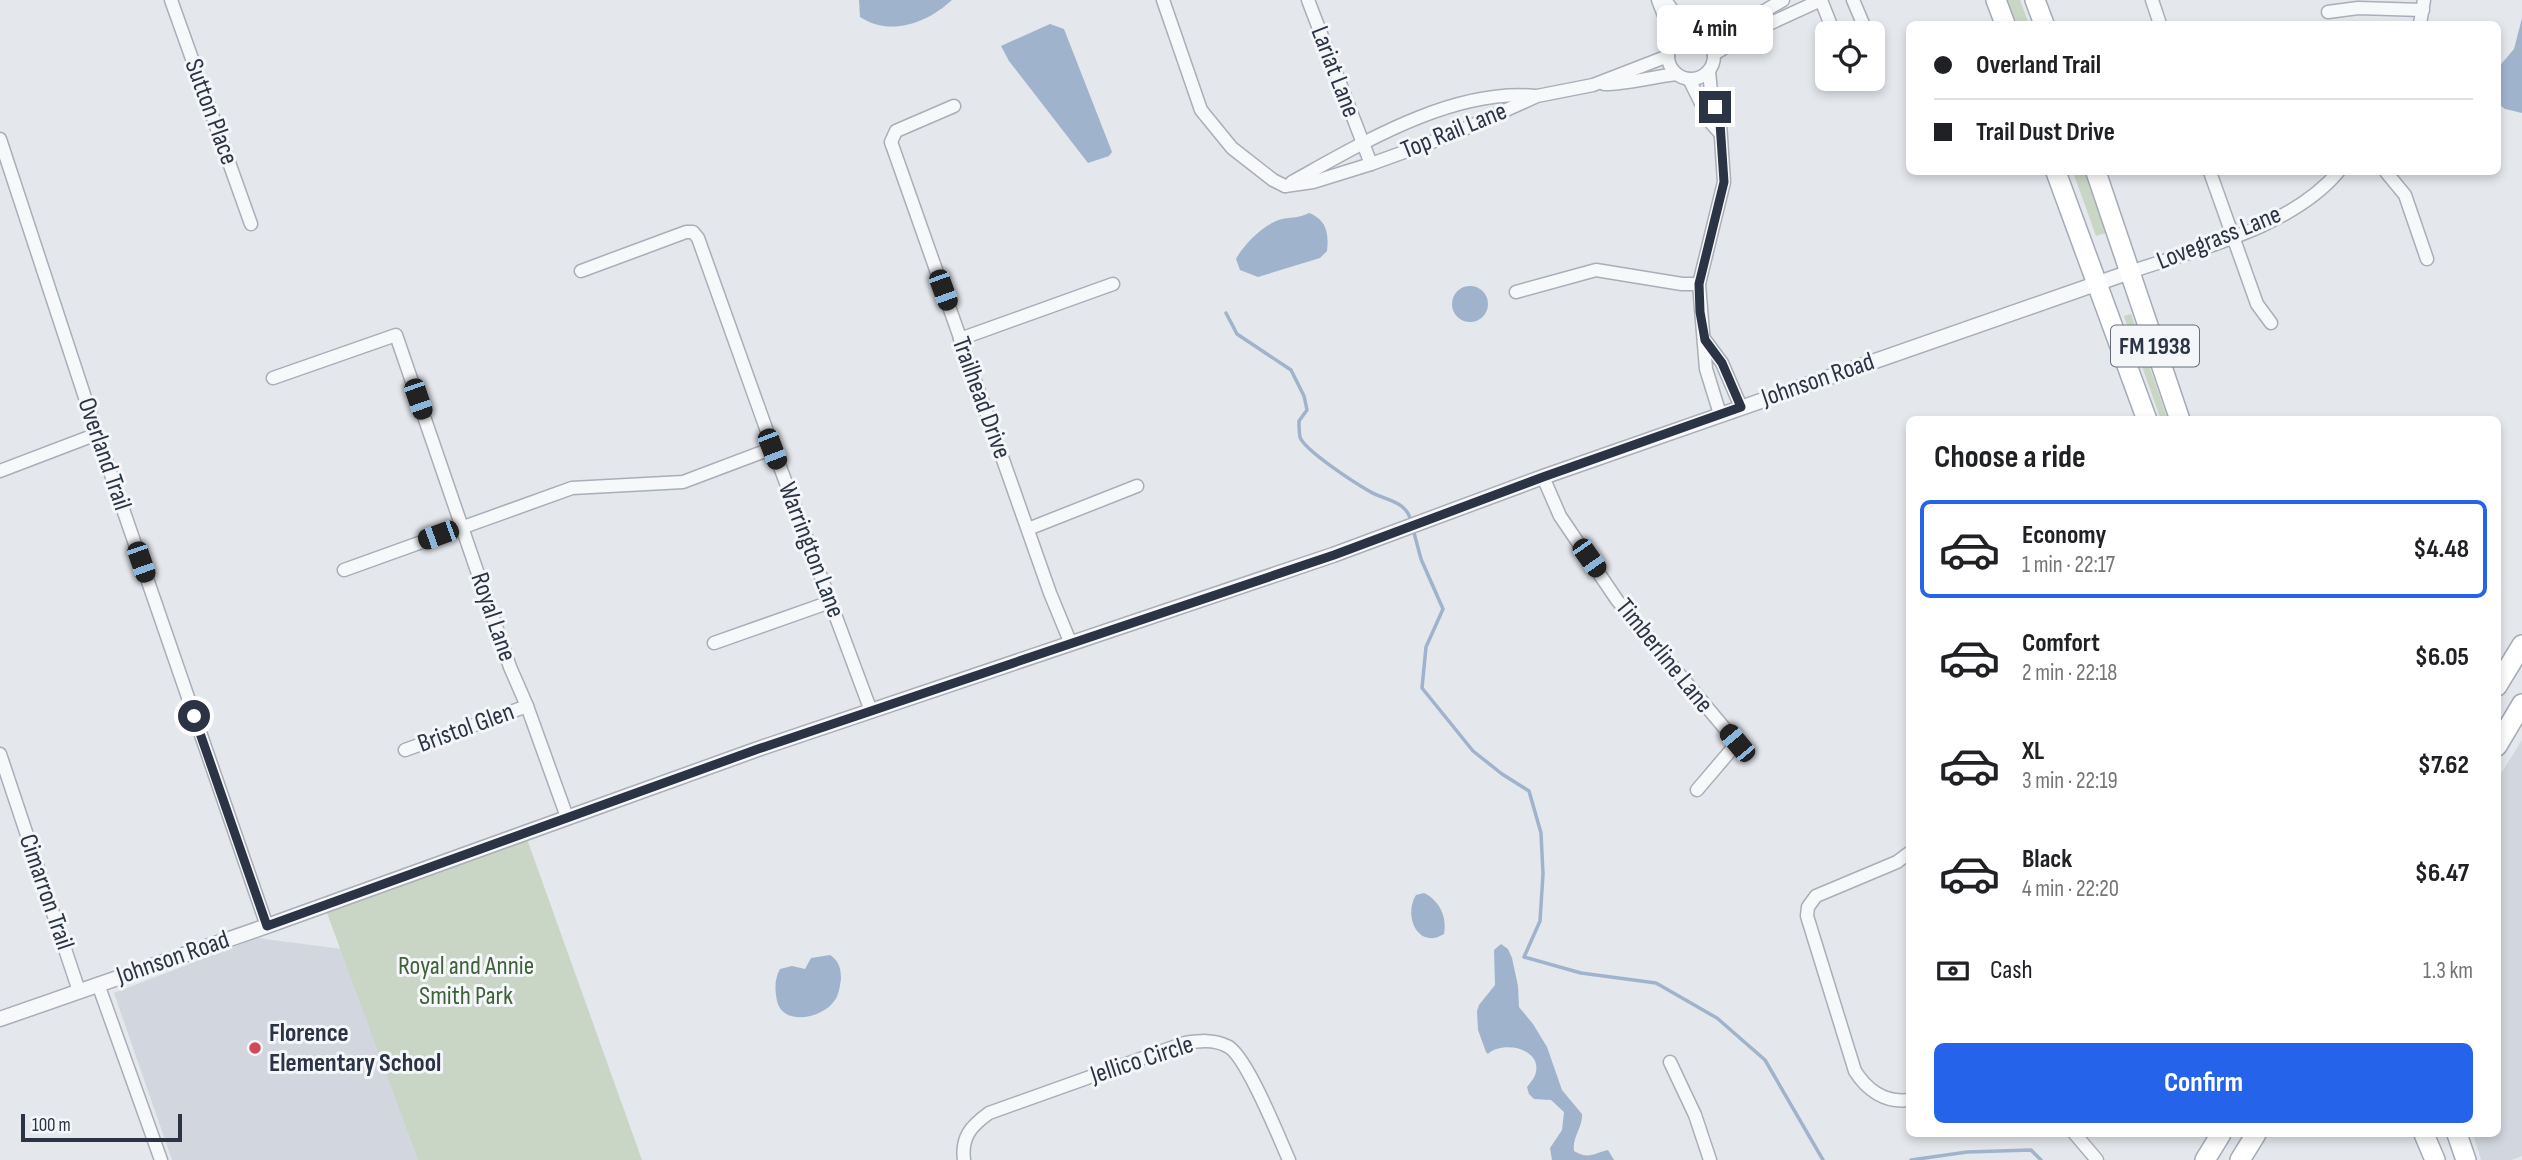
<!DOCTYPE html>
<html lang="en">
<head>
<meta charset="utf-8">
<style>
  body { margin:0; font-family:"Sofia Sans Condensed",sans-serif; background:#f2f2f2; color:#202124; height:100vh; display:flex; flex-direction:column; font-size:26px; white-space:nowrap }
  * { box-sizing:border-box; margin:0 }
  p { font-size:23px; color:#757577 }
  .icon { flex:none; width:38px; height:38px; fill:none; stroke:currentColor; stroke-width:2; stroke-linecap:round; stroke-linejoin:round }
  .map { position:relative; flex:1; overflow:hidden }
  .sheet { position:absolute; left:1906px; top:416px; width:595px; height:721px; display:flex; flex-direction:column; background:#fff; border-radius:10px; box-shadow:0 4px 10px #0003 }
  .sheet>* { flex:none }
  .guide { position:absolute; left:1906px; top:21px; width:595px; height:154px; border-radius:10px; box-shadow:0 4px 10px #0003; display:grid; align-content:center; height:154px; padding:0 28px; background:#fff }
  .tools { position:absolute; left:1815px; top:21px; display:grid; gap:14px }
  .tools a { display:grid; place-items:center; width:70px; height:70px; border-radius:10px; background:#fff; box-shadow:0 4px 10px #0003; font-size:35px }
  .scale { position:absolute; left:21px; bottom:18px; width:161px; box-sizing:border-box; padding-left:7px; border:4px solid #2b3445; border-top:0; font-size:19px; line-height:24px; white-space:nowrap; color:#2b3445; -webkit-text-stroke:5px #f4f6f9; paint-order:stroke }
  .end { position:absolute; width:32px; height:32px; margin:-16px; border:9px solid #2b3445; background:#fff; box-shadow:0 0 0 4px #fff }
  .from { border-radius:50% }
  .bubble { position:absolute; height:49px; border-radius:10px; background:#fff; box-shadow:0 4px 10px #0003; font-size:23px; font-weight:700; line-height:49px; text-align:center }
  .car { position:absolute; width:21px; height:42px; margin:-21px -10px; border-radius:9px; box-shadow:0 0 5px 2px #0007; background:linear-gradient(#222 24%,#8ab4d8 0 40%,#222 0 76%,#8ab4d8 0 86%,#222 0) }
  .guide b { display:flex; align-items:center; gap:24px; height:66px; font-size:26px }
  .guide b+b { border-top:2px solid #e0e0e0 }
  .guide i { width:18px; height:18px; background:#202124 }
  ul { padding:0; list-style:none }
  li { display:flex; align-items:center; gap:21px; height:98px; margin:0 14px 10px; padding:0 14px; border:4px solid transparent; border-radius:10px }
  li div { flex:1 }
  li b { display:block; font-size:26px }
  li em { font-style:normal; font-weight:700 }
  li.active { border-color:#2563eb }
  li>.icon { width:63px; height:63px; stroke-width:1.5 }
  h2 { padding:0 28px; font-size:32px; line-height:84px }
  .pay { display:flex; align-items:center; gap:18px; height:77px; padding:0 28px; font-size:26px }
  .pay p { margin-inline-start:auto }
  .action { display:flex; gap:14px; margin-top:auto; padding:14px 28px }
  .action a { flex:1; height:80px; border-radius:10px; background:#2563eb; color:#fff; font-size:28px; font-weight:700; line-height:80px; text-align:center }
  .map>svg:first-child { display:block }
  .built { fill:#d2d6de }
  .green { fill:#c9d6c5 }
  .water { fill:#9fb4cc }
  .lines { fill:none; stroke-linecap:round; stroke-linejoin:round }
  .stream { stroke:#9fb4cc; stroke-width:3.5 }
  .minor-casing { stroke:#a9aeb7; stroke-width:15 }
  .tertiary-casing { stroke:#a9aeb7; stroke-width:17 }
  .primary-casing { stroke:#a3abb8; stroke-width:22 }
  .minor { stroke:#f7f8fa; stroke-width:12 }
  .tertiary { stroke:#f7f8fa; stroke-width:14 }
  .primary { stroke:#fff; stroke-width:19 }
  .route { stroke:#2b3445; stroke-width:9 }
  .poi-dot { fill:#d1495b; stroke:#f4f6f9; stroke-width:2.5 }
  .labels { text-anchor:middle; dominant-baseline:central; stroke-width:6; stroke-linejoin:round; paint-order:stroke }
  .shield { fill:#f4f6f9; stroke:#676e7b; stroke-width:2 }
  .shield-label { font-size:24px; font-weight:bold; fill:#2b3445 }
  .street-label { font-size:26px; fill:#2b3445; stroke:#f4f6f9 }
  .park-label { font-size:26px; fill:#3f6138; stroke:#f4f6f9 }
  .poi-label { font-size:26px; font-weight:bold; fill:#2b3445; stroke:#f4f6f9; text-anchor:start }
</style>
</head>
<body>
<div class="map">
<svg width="2522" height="1160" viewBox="0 0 2522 1160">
  <rect width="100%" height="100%" fill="#e4e7ec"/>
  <g class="built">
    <path d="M2522 740V1156L2512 1160H2481L2473 1134H2497V780Z"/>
    <path d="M257 938 342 949 418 1160H172L114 993Z"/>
  </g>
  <g class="green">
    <path d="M2007 0H2020L2029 24H2015Z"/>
    <path d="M2073 172H2087L2109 232 2096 236Z"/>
    <path d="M2131 314 2168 420H2161L2124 316Z"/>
    <path d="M527 839 642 1160H418L327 913Z"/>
  </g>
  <g class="water">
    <path d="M859 0H952C927 23 890 37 860 17Z"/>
    <path d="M2522 18V113L2505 109 2497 103V69L2514 49Z"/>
    <path d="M1050 24 1064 29 1112 152 1109 156 1088 163 1009 61 1001 46Z"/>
    <path d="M1309 213C1327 220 1329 234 1327 251L1320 258 1258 277 1240 270 1236 259C1244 244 1265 223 1282 219 1292 217 1300 218 1309 213Z"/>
    <circle cx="1470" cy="304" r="18"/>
    <path d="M1424 893C1440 901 1447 917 1444 934 1418 950 1403 916 1416 895Z"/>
    <path d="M1501 944 1508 949 1512 958 1518 986 1519 1007 1533 1024 1547 1047 1562 1090 1582 1114C1583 1127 1572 1137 1574 1151 1589 1160 1594 1153 1608 1150L1614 1160H1552L1550 1148 1562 1130 1564 1112 1551 1100 1534 1099 1529 1094 1527 1087C1530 1083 1535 1078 1536 1072 1541 1047 1501 1041 1488 1054L1486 1052 1478 1030 1477 1011 1479 1005 1495 985 1494 950Z"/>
    <path d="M830 955C839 961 841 968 841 979 840 985 839 995 835 1000 824 1018 783 1027 777 1001 775 990 774 980 780 969L792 966 805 969 811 958Z"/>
  </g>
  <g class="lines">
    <g class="stream">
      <path d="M1226 313 1237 334 1291 370 1304 396 1307 410 1299 421C1299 426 1299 432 1300 437 1304 450 1355 483 1369 491 1385 501 1406 500 1411 521"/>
      <path d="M1413 529 1421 559 1443 609 1426 647 1422 688 1473 751 1502 774 1529 791 1541 833 1543 874 1540 921 1524 957 1581 973 1656 983 1717 1018 1765 1060 1823 1160"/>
      <path d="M1911 1160 1967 1152 2031 1150 2041 1160"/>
    </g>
    <g class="minor-casing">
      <g id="minor">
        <path d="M171 0 251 224"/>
        <path d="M1163 0 1201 110 1232 148 1273 180 1285 186"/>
        <path d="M1308 0 1371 164"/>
        <path d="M1658 0 1669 28 1671 44"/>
        <path d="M1665 0 1689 33"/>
        <path d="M1821 0 1834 33"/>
        <path d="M1853 0 1867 33"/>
        <path d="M2152 0 2160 24"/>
        <path d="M2328 12 2358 8 2423 10"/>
        <path d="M2420 24 2424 0"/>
        <circle cx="1691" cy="56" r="23"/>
        <path d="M1706 38 1744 23 1783 0"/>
        <path d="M1872 46 1875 62 1872 74"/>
        <path d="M1714 54 1747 34 1821 0"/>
        <path d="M1709 71 1711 92 1720 123 1724 182 1699 284 1706 369 1720 414"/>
        <path d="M1689 79 1711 123 1720 133"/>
        <path d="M1858 79H1861"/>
        <path d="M1604 84C1628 84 1652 77 1676 74"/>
        <path d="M954 106 896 131 891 142 1050 593 1071 644"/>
        <path d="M0 139 97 434 267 926"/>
        <path d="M2210 172 2257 304 2271 323"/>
        <path d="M2386 172 2405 195 2427 259"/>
        <path d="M1292 182C1361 144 1452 88 1535 96"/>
        <path d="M1285 186 1313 182 1371 164 1451 135 1537 96 1593 85 1668 56"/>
        <path d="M581 271 686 232H693L698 238 773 448 871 711"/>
        <path d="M2130 272C2197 249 2291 228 2338 172"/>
        <path d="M1516 292 1596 270 1682 284H1699"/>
        <path d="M960 339 1113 284"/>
        <path d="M1705 340 1722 363 1741 407"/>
        <path d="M273 378 396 335 510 667 527 706 567 817"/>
        <path d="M0 471 97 434"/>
        <path d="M1543 477 1560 516 1617 600 1737 743 1697 790"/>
        <path d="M1028 529 1137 486"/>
        <path d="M344 570 572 488 683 482 773 448"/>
        <path d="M714 643 830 602"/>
        <path d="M405 750 527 706"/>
        <path d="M0 754 79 991"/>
        <path d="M1909 853 1897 862 1816 896 1808 907 1807 916 1855 1071C1867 1090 1885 1103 1909 1100"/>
        <path d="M98 984 161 1160"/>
        <path d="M1670 1062 1695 1115 1710 1160"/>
        <path d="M2075 1134 2097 1160"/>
        <path d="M964 1160C961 1137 971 1126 989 1113L1185 1043C1199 1041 1213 1039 1227 1046 1246 1054 1279 1138 1289 1160"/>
      </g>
    </g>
    <g class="tertiary-casing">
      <path id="tertiary" d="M0 1019 267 926 758 749 1333 555 1543 477 2130 272"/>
    </g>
    <g class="primary-casing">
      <g id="primary">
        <path d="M1996 0 2005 24"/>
        <path d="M2035 0 2044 24"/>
        <path d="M2056 172 2147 420"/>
        <path d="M2096 172 2180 420"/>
        <path d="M2497 686 2522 645"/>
        <path d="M2497 746 2522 704"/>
        <path d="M2424 1134 2435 1160"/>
        <path d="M2457 1134 2466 1160"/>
        <path d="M2205 1160 2221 1134"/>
        <path d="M2240 1160 2256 1134"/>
      </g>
    </g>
    <use href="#minor" class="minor"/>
    <use href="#tertiary" class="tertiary"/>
    <use href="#primary" class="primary"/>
  </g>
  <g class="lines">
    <path class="route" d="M194 716 267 926 758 749 1334 555 1543 477 1741 407 1722 363 1705 340 1700 312 1699 284 1724 182 1720 123 1715 107"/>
  </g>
  <circle class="poi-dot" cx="255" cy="1048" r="7"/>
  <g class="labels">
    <rect class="shield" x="2111" y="325.5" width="88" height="41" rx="5"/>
    <g class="shield-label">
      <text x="2155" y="346">FM 1938</text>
    </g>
    <g class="street-label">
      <text transform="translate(1335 72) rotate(69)">Lariat Lane</text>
      <text transform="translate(211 112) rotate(70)">Sutton Place</text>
      <text transform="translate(1454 131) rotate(-22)">Top Rail Lane</text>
      <text transform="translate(2219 238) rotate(-22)">Lovegrass Lane</text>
      <text transform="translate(1818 380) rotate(-19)">Johnson Road</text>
      <text transform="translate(981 398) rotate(70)">Trailhead Drive</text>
      <text transform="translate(104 454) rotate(71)">Overland Trail</text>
      <text transform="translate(811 550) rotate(69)">Warrington Lane</text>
      <text transform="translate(493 617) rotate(71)">Royal Lane</text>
      <text transform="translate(1664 656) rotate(51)">Timberline Lane</text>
      <text transform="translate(466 728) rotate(-20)">Bristol Glen</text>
      <text transform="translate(46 892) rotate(71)">Cimarron Trail</text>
      <text transform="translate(173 958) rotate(-19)">Johnson Road</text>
      <text transform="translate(1142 1060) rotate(-18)">Jellico Circle</text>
    </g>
    <g class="park-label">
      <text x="466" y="966">Royal and Annie<tspan x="466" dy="30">Smith Park</tspan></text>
    </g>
    <g class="poi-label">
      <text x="269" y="1033">Florence<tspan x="269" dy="30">Elementary School</tspan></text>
    </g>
  </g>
</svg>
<div class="tools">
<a><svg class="icon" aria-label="locate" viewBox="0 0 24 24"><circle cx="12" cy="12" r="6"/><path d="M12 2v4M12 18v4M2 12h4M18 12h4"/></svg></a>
</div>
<div class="scale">100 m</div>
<i class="end from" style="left:194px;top:716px"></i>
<i class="end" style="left:1715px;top:107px"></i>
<div class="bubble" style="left:1657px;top:5px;width:116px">4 min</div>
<i class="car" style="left:943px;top:290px;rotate:160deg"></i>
<i class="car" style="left:418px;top:399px;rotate:161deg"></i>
<i class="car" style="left:772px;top:449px;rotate:159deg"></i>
<i class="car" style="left:438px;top:535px;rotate:250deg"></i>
<i class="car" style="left:1589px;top:558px;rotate:145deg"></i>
<i class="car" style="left:141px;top:562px;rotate:161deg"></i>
<i class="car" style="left:1737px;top:743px;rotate:320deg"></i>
<div class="guide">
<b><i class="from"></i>Overland Trail</b>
<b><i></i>Trail Dust Drive</b>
</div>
<section class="sheet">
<h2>Choose a ride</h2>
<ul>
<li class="active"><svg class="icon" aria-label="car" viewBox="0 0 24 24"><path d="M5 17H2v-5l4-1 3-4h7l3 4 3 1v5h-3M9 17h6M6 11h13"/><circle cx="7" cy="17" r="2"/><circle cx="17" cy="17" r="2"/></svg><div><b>Economy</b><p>1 min · 22:17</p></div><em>$4.48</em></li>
<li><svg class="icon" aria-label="car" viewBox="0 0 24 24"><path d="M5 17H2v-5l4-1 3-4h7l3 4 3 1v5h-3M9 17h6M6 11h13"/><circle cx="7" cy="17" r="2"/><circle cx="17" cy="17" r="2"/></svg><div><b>Comfort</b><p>2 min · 22:18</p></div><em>$6.05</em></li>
<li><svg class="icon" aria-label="car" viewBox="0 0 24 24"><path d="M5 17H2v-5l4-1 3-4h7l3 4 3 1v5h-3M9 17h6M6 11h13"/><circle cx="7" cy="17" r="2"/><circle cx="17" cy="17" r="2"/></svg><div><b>XL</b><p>3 min · 22:19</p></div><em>$7.62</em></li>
<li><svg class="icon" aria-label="car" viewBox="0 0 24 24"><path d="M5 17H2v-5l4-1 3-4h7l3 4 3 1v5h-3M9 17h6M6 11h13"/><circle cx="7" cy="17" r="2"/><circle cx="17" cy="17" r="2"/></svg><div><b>Black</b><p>4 min · 22:20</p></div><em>$6.47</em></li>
</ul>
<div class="pay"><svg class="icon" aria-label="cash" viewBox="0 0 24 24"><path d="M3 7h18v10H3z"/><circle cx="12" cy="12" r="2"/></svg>Cash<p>1.3 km</p></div>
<div class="action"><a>Confirm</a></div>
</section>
</div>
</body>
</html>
